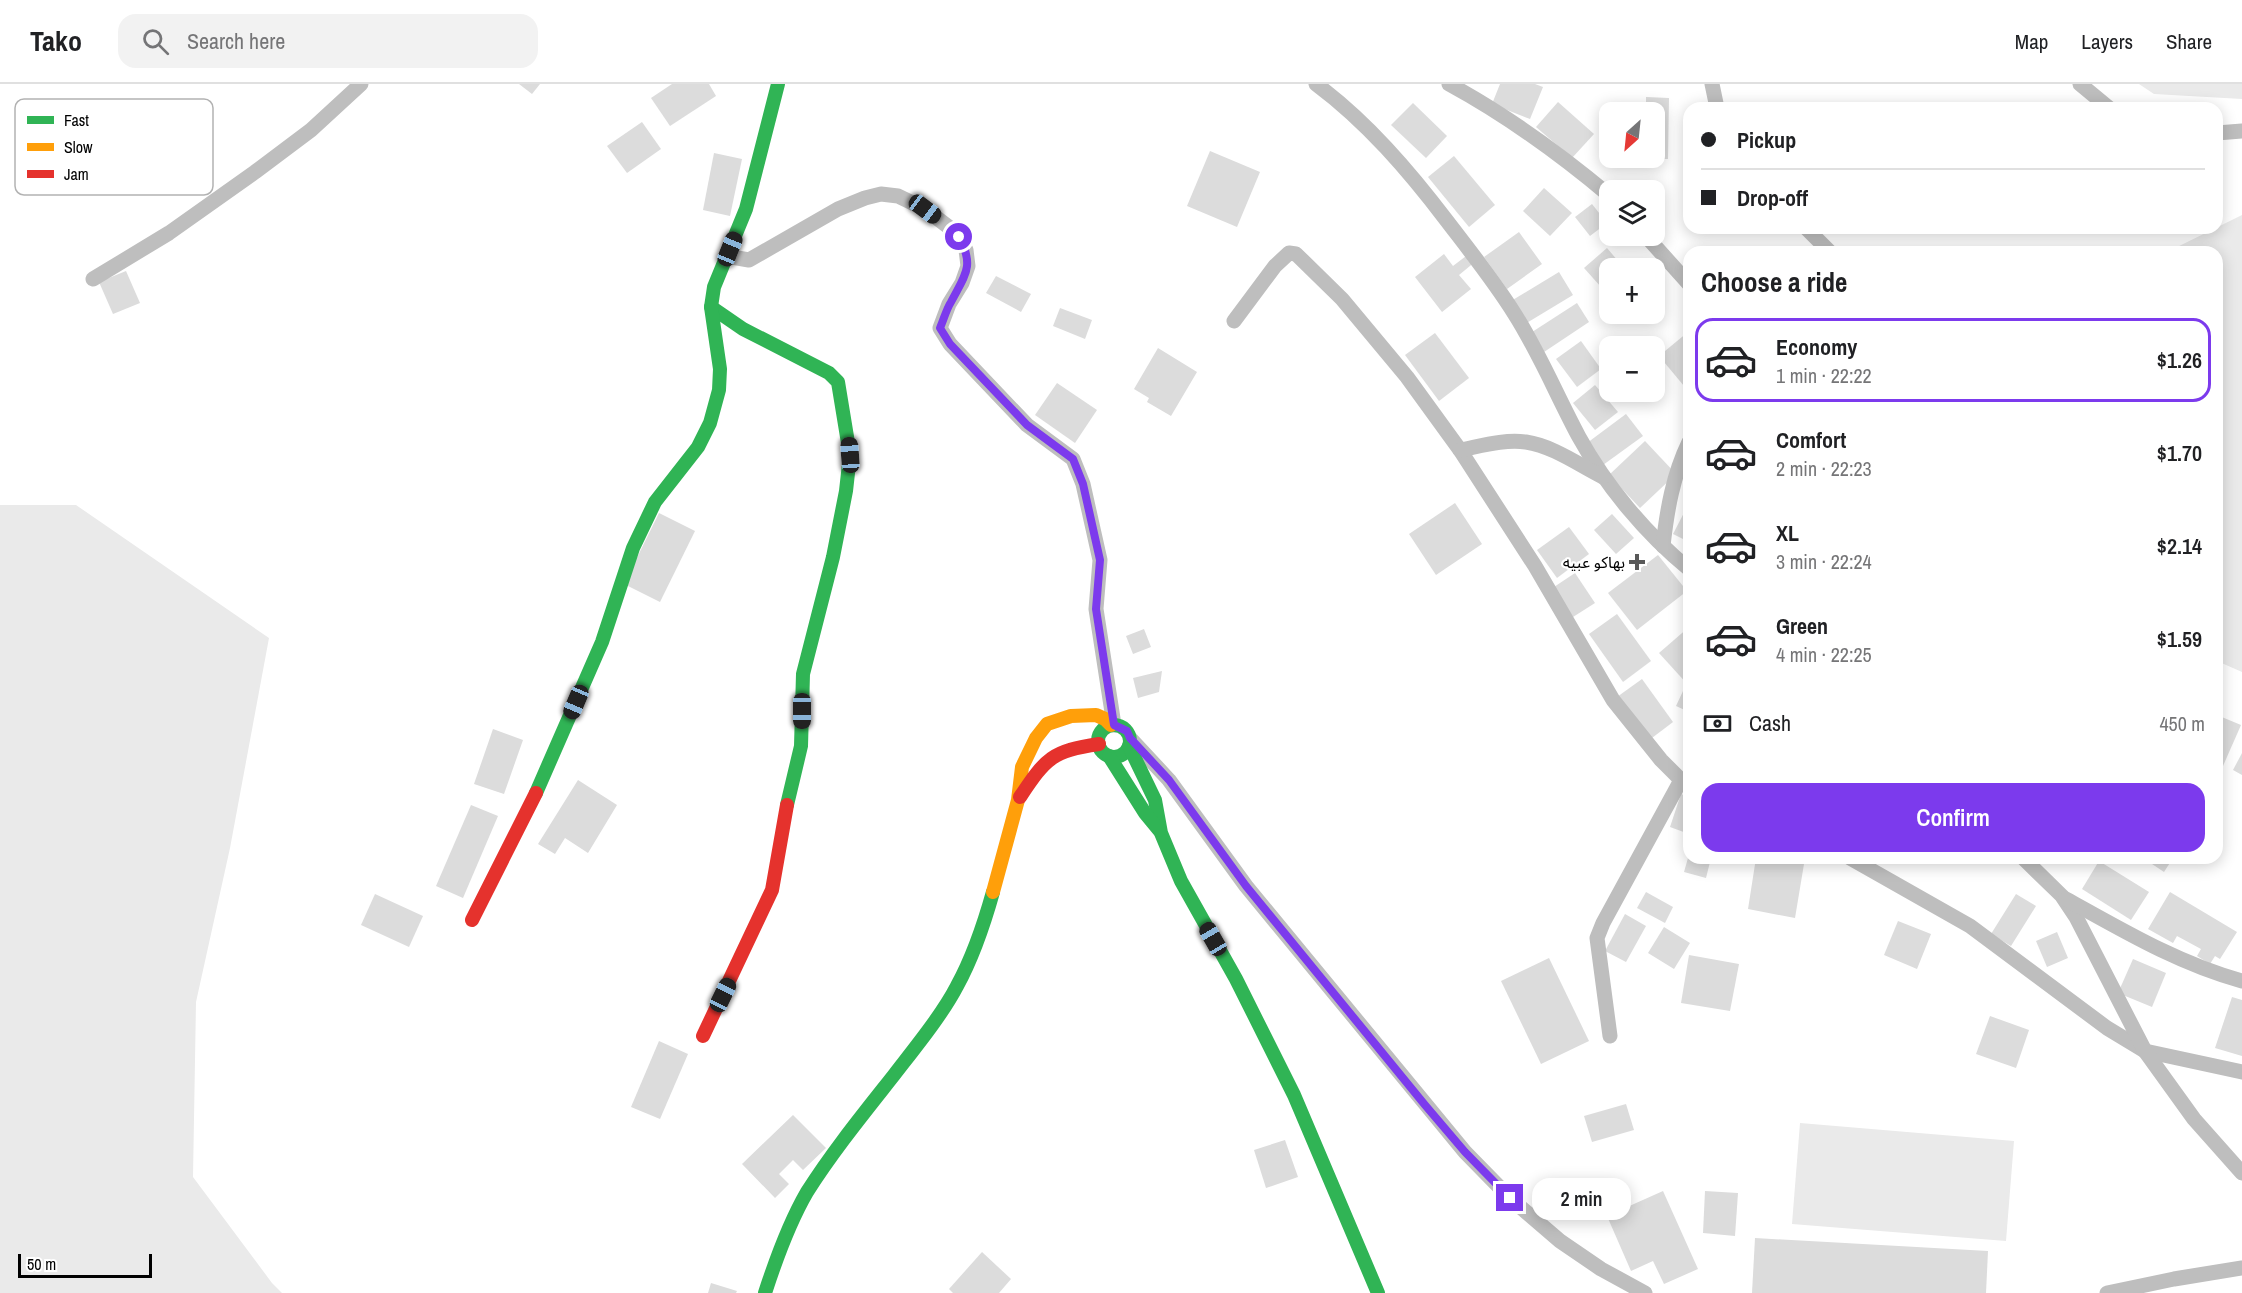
<!DOCTYPE html>
<html lang="en">
<head>
<meta charset="utf-8">
<style>
  body { margin:0; font-family:"Archivo Narrow","Noto Sans Arabic",sans-serif; background:#f2f2f2; color:#202124; height:100vh; display:flex; flex-direction:column; font-size:22px; white-space:nowrap }
  * { box-sizing:border-box; margin:0 }
  p { font-size:20px; color:#757577 }
  .icon { flex:none; width:33px; height:33px; fill:none; stroke:currentColor; stroke-width:2; stroke-linecap:round; stroke-linejoin:round }
  .map { position:relative; flex:1; overflow:hidden }
  .panel { position:absolute; left:1683px; top:162px; width:540px; height:618px; display:flex; flex-direction:column; background:#fff; border-radius:18px; box-shadow:0 3px 15px #0003 }
  .panel>* { flex:none }
  .banner { position:absolute; left:1683px; top:18px; width:540px; height:132px; border-radius:18px; box-shadow:0 3px 15px #0003; display:grid; align-content:center; height:132px; padding:0 18px; background:#fff }
  .needle { width:39px; rotate:207deg }
  .controls { position:absolute; left:1599px; top:18px; display:grid; gap:12px }
  .controls a { display:grid; place-items:center; width:66px; height:66px; border-radius:12px; background:#fff; box-shadow:0 3px 15px #0003; font-size:30px }
  .scale { position:absolute; left:18px; bottom:15px; width:134px; box-sizing:border-box; padding-left:6px; border:3px solid #000; border-top:0; font-size:16px; line-height:21px; white-space:nowrap; color:#000; -webkit-text-stroke:4px #fff; paint-order:stroke }
  .end { position:absolute; width:27px; height:27px; margin:-14px; border:8px solid #7c3aed; background:#fff; box-shadow:0 0 0 3px #fff }
  .from { border-radius:50% }
  .bubble { position:absolute; height:42px; border-radius:18px; background:#fff; box-shadow:0 3px 15px #0003; font-size:20px; font-weight:600; line-height:42px; text-align:center }
  .car { position:absolute; width:18px; height:36px; margin:-18px -9px; border-radius:8px; box-shadow:0 0 4px 2px #0007; background:linear-gradient(#222 24%,#8ab4d8 0 40%,#222 0 76%,#8ab4d8 0 86%,#222 0) }
  .banner b { display:flex; align-items:center; gap:21px; height:57px; font-size:22px }
  .banner b+b { border-top:2px solid #e0e0e0 }
  .banner i { width:15px; height:15px; background:#202124 }
  ul { padding:0; list-style:none }
  li { display:flex; align-items:center; gap:18px; height:84px; margin:0 12px 9px; padding:0 6px; border:3px solid transparent; border-radius:18px }
  li div { flex:1 }
  li b { display:block; font-size:22px }
  li em { font-style:normal; font-weight:600 }
  li.on { border-color:#7c3aed }
  li>.icon { width:54px; height:54px; stroke-width:1.5 }
  h2 { padding:0 18px; font-size:27px; line-height:72px }
  .pay { display:flex; align-items:center; gap:15px; height:66px; padding:0 18px; font-size:22px }
  .pay p { margin-inline-start:auto }
  .action { display:flex; gap:12px; margin-top:auto; padding:12px 18px }
  .action a { flex:1; height:69px; border-radius:18px; background:#7c3aed; color:#fff; font-size:24px; font-weight:600; line-height:69px; text-align:center }
  header { display:flex; align-items:center; gap:36px; box-sizing:border-box; height:84px; padding:0 30px; background:#fff; border-bottom:2px solid #e0e0e0 }
  header strong { font-size:28px }
  nav { display:flex; gap:33px; margin-inline-start:auto; font-size:21px }
  .search { width:420px; height:54px; background:#f2f2f2; display:flex; align-items:center; gap:15px; box-sizing:border-box; padding:0 21px; border-radius:18px; color:#757577; font-size:22px }
  .map>svg:first-child { display:block }
  .green { fill:#eaeaea }
  .building { fill:#dcdcdc }
  .lines { fill:none; stroke-linecap:round; stroke-linejoin:round }
  .street { stroke:#bebebe; stroke-width:15 }
  .fast { stroke:#30b455; stroke-width:14 }
  .slow { stroke:#ff9f0a; stroke-width:14 }
  .jam { stroke:#e5322d; stroke-width:14 }
  .route { stroke:#7c3aed; stroke-width:8 }
  .poi-dot { fill:#595959; stroke:#fff; stroke-width:2 }
  .labels { text-anchor:middle; dominant-baseline:central; stroke-width:4.5; stroke-linejoin:round; paint-order:stroke }
  .poi-label { font-size:16px; fill:#000; stroke:#fff; text-anchor:end }
  .key { fill:#fff; stroke:#b2b2b2; stroke-width:1.5 }
  .key-label { font-size:16px; fill:#000 }
</style>
</head>
<body>
<header>
<strong>Tako</strong>
<div class="search"><svg class="icon" aria-label="search" viewBox="0 0 24 24"><circle cx="10" cy="10" r="6"/><path d="M15 15l6 6"/></svg>Search here</div>
<nav><a>Map</a><a>Layers</a><a>Share</a></nav>
</header>
<div class="map">
<svg width="2242" height="1209" viewBox="0 0 2242 1209">
  <rect width="100%" height="100%" fill="#fff"/>
  <g class="green">
    <path d="M2139 0H2242V15L2154 10Z"/>
    <path d="M2242 131V588L2217 577V168H2167Z"/>
    <path d="M0 421H76L269 554 230 764 196 918 193 1093 272 1199 282 1209H0Z"/>
    <path d="M1800 1039 2014 1057 2006 1157 1792 1140Z"/>
  </g>
  <g class="building">
    <path d="M519 0H540L532 10Z"/>
    <path d="M672 0H709L716 12 670 42 651 14Z"/>
    <path d="M1500 0H1535L1543 3 1530 35 1492 20Z"/>
    <path d="M1646 13 1669 14 1668 75H1654V28H1646Z"/>
    <path d="M1558 18 1594 50 1572 74 1536 43Z"/>
    <path d="M1413 19 1447 52 1426 74 1391 41Z"/>
    <path d="M642 38 661 65 627 89 607 62Z"/>
    <path d="M1210 67 1260 88 1237 143 1187 122Z"/>
    <path d="M714 69 742 75 730 132 703 126Z"/>
    <path d="M1454 72 1495 121 1469 143 1428 93Z"/>
    <path d="M1544 104 1572 129 1550 152 1523 127Z"/>
    <path d="M1592 120 1607 139 1590 152 1575 133Z"/>
    <path d="M1519 148 1542 180 1507 205 1484 173Z"/>
    <path d="M1607 164 1624 184H1610V213L1584 184Z"/>
    <path d="M1470 169 1476 177 1459 191 1471 205 1442 228 1415 193 1444 170 1453 182Z"/>
    <path d="M126 187 140 219 113 230 99 198Z"/>
    <path d="M1559 188 1573 211 1525 240 1511 217Z"/>
    <path d="M996 192 1031 210 1021 228 986 209Z"/>
    <path d="M1577 219 1589 238 1541 270 1529 250Z"/>
    <path d="M1060 224 1092 236 1085 255 1053 242Z"/>
    <path d="M1688 248 1689 249V308L1659 272Z"/>
    <path d="M1435 249 1469 294 1439 317 1405 271Z"/>
    <path d="M1581 257 1601 285 1577 303 1556 275Z"/>
    <path d="M1158 264 1197 288 1171 332 1147 318 1149 314 1134 305Z"/>
    <path d="M1057 299 1097 326 1075 359 1035 331Z"/>
    <path d="M1595 301 1618 328 1595 346 1573 319Z"/>
    <path d="M1626 330 1643 352 1603 381 1587 359Z"/>
    <path d="M1645 357 1676 390 1640 424 1609 391Z"/>
    <path d="M1455 419 1482 460 1436 491 1409 450Z"/>
    <path d="M1687 423 1689 424V458L1673 450Z"/>
    <path d="M659 429 695 447 660 518 624 500Z"/>
    <path d="M1612 430 1634 454 1616 470 1594 446Z"/>
    <path d="M1569 443 1589 470 1557 494 1537 466Z"/>
    <path d="M1658 471 1687 507 1637 546 1608 509Z"/>
    <path d="M1575 489 1595 519 1573 533 1554 503Z"/>
    <path d="M1617 530 1651 577 1623 598 1589 550Z"/>
    <path d="M1689 543V602L1659 569Z"/>
    <path d="M1144 545 1151 563 1133 570 1126 552Z"/>
    <path d="M1162 587 1159 608 1138 614 1133 594Z"/>
    <path d="M1642 595 1673 638 1648 657 1617 613Z"/>
    <path d="M1683 607 1689 610V628L1676 622Z"/>
    <path d="M2217 631 2241 641 2223 682 2217 679Z"/>
    <path d="M493 645 523 656 504 710 474 700Z"/>
    <path d="M2242 669V691L2233 686Z"/>
    <path d="M578 696 617 721 588 769 565 754 555 770 538 760Z"/>
    <path d="M1681 710 1689 713V750L1670 743Z"/>
    <path d="M471 721 498 732 463 814 436 802Z"/>
    <path d="M1688 774H1711L1706 794 1684 788Z"/>
    <path d="M1756 774H1805L1795 834 1748 825Z"/>
    <path d="M2143 774H2173L2164 788Z"/>
    <path d="M2099 777 2149 808 2131 836 2082 805Z"/>
    <path d="M1646 808 1673 823 1665 839 1637 824Z"/>
    <path d="M2170 808 2237 848 2220 875 2215 872 2210 880 2197 872 2201 865 2177 852 2173 859 2148 845Z"/>
    <path d="M375 810 423 832 409 863 361 841Z"/>
    <path d="M2016 810 2036 822 2011 862 1991 850Z"/>
    <path d="M1625 830 1646 842 1626 878 1605 867Z"/>
    <path d="M1898 837 1931 850 1917 885 1884 871Z"/>
    <path d="M1664 843 1690 859 1674 885 1648 869Z"/>
    <path d="M2057 848 2068 874 2047 883 2036 857Z"/>
    <path d="M1689 871 1739 880 1730 927 1681 919Z"/>
    <path d="M1549 874 1589 957 1541 980 1501 897Z"/>
    <path d="M2133 875 2166 889 2152 923 2118 909Z"/>
    <path d="M2232 913 2242 916V972L2215 964Z"/>
    <path d="M1990 932 2029 946 2016 984 1976 970Z"/>
    <path d="M659 957 688 970 660 1035 631 1023Z"/>
    <path d="M1626 1020 1634 1046 1592 1058 1584 1032Z"/>
    <path d="M793 1031 826 1064 803 1086 793 1076 779 1090 789 1100 775 1114 742 1080Z"/>
    <path d="M1285 1056 1298 1093 1266 1104 1254 1066Z"/>
    <path d="M1663 1107 1698 1185 1664 1200 1653 1177 1631 1187 1607 1132Z"/>
    <path d="M1705 1107 1738 1109 1735 1152 1703 1149Z"/>
    <path d="M1755 1154 1988 1167 1986 1209H1752Z"/>
    <path d="M982 1168 1011 1195 999 1209H953L949 1205Z"/>
    <path d="M711 1199 737 1207 736 1209H708Z"/>
  </g>
  <g class="lines">
    <g class="street">
      <path d="M1316 0C1367 38 1409 87 1447 137 1470 167 1494 197 1514 229 1539 268 1557 312 1579 353 1606 402 1646 450 1689 485"/>
      <path d="M1449 0C1506 31 1560 70 1610 112"/>
      <path d="M1712 0 1717 24"/>
      <path d="M2080 0 2109 24"/>
      <path d="M2217 49 2242 47"/>
      <path d="M1806 144 1830 168"/>
      <path d="M1646 152 1689 200"/>
      <path d="M726 172 749 176 838 125 865 114 881 110 898 112 925 125 950 144 959 153 966 166 968 182 962 199 949 220 940 244 950 260 1027 341 1073 375 1083 400 1100 476 1096 525 1114 641"/>
      <path d="M93 195 169 149 255 88 311 46 361 0"/>
      <path d="M1234 237 1275 182 1289 169 1296 170 1342 215 1407 293 1460 366 1535 482 1613 616 1661 676 1681 696 1689 702"/>
      <path d="M1460 366C1481 362 1504 355 1526 358 1553 362 1579 381 1603 393"/>
      <path d="M1663 462C1667 426 1673 391 1689 358"/>
      <path d="M1130 654 1169 696 1246 802 1465 1068 1510 1114 1560 1157 1601 1185 1645 1209"/>
      <path d="M1850 774 1970 842 2107 944 2145 967 2242 988"/>
      <path d="M2023 774 2062 812 2076 833 2145 967 2194 1035 2242 1089"/>
      <path d="M2066 815C2122 846 2179 880 2242 897"/>
      <path d="M1610 952 1597 854 1603 839 1681 696"/>
      <path d="M2107 1209 2174 1195 2242 1184"/>
    </g>
    <g class="fast">
      <path d="M711 223 743 245 829 289 838 298 850 371 846 407 833 473 803 590 801 662 787 721"/>
      <circle cx="1114" cy="657" r="16"/>
      <path d="M1129 662 1155 716 1161 749 1181 797 1236 895 1294 1011 1378 1209"/>
      <path d="M1109 672 1145 729 1159 746"/>
      <path d="M536 709 602 558 633 464 655 418 698 363 710 339 719 306 720 285 711 223 714 203 746 125 778 0"/>
      <path d="M765 1209C776 1175 789 1139 807 1108 833 1067 864 1029 894 991 914 965 942 931 957 902 973 873 984 840 993 808"/>
    </g>
    <path class="slow" d="M993 808 1018 716 1022 683 1036 654 1047 640 1071 632 1096 631 1105 635 1111 641"/>
    <g class="jam">
      <path d="M1020 713C1046 674 1052 667 1099 660"/>
      <path d="M472 836 536 709"/>
      <path d="M703 952 772 806 787 721"/>
    </g>
  </g>
  <g class="lines">
    <path class="route" d="M959 153C975 182 965 191 951 218 946 226 944 235 940 244L950 260 1027 341 1073 375 1083 400 1100 476 1096 525 1114 641 1127 647 1130 654 1169 696 1246 802 1425 1021 1465 1068 1510 1114"/>
  </g>
  <path class="poi-dot" d="M1634 469h6v6h6v6h-6v6h-6v-6h-6v-6h6z"/>
  <g class="labels">
    <g class="poi-label">
      <text x="1625" y="478">بهاكو عبيه</text>
    </g>
  </g>
  <rect x="15" y="15" width="198" height="96" rx="9" class="key"/>
  <rect x="27" y="32" width="27" height="8" fill="#30b455"/>
  <rect x="27" y="59" width="27" height="8" fill="#ff9f0a"/>
  <rect x="27" y="86" width="27" height="8" fill="#e5322d"/>
  <g class="key-label">
    <text x="64" y="42">Fast</text>
    <text x="64" y="69">Slow</text>
    <text x="64" y="96">Jam</text>
  </g>
</svg>
<div class="controls">
<a><svg class="needle" viewBox="-14 -14 28 28"><path d="M0-13l5 13h-10z" fill="#e53935"/><path d="M0 13l5-13h-10z" fill="#757577"/></svg></a>
<a><svg class="icon" aria-label="layers" viewBox="0 0 24 24"><path d="M12 4l9 5-9 5-9-5zM3 14l9 5 9-5"/></svg></a>
<a>+</a>
<a>−</a>
</div>
<div class="scale">50 m</div>
<i class="end from" style="left:959px;top:153px"></i>
<i class="end" style="left:1510px;top:1114px"></i>
<div class="bubble" style="left:1532px;top:1094px;width:99px">2 min</div>
<i class="car" style="left:925px;top:125px;rotate:127deg"></i>
<i class="car" style="left:730px;top:165px;rotate:22deg"></i>
<i class="car" style="left:850px;top:371px;rotate:356deg"></i>
<i class="car" style="left:576px;top:618px;rotate:203deg"></i>
<i class="car" style="left:802px;top:627px;rotate:180deg"></i>
<i class="car" style="left:1213px;top:855px;rotate:330deg"></i>
<i class="car" style="left:723px;top:911px;rotate:26deg"></i>
<div class="banner">
<b><i class="from"></i>Pickup</b>
<b><i></i>Drop-off</b>
</div>
<section class="panel">
<h2>Choose a ride</h2>
<ul>
<li class="on"><svg class="icon" aria-label="car" viewBox="0 0 24 24"><path d="M5 17H2v-5l4-1 3-4h7l3 4 3 1v5h-3M9 17h6M6 11h13"/><circle cx="7" cy="17" r="2"/><circle cx="17" cy="17" r="2"/></svg><div><b>Economy</b><p>1 min · 22:22</p></div><em>$1.26</em></li>
<li><svg class="icon" aria-label="car" viewBox="0 0 24 24"><path d="M5 17H2v-5l4-1 3-4h7l3 4 3 1v5h-3M9 17h6M6 11h13"/><circle cx="7" cy="17" r="2"/><circle cx="17" cy="17" r="2"/></svg><div><b>Comfort</b><p>2 min · 22:23</p></div><em>$1.70</em></li>
<li><svg class="icon" aria-label="car" viewBox="0 0 24 24"><path d="M5 17H2v-5l4-1 3-4h7l3 4 3 1v5h-3M9 17h6M6 11h13"/><circle cx="7" cy="17" r="2"/><circle cx="17" cy="17" r="2"/></svg><div><b>XL</b><p>3 min · 22:24</p></div><em>$2.14</em></li>
<li><svg class="icon" aria-label="car" viewBox="0 0 24 24"><path d="M5 17H2v-5l4-1 3-4h7l3 4 3 1v5h-3M9 17h6M6 11h13"/><circle cx="7" cy="17" r="2"/><circle cx="17" cy="17" r="2"/></svg><div><b>Green</b><p>4 min · 22:25</p></div><em>$1.59</em></li>
</ul>
<div class="pay"><svg class="icon" aria-label="cash" viewBox="0 0 24 24"><path d="M3 7h18v10H3z"/><circle cx="12" cy="12" r="2"/></svg>Cash<p>450 m</p></div>
<div class="action"><a>Confirm</a></div>
</section>
</div>
</body>
</html>
